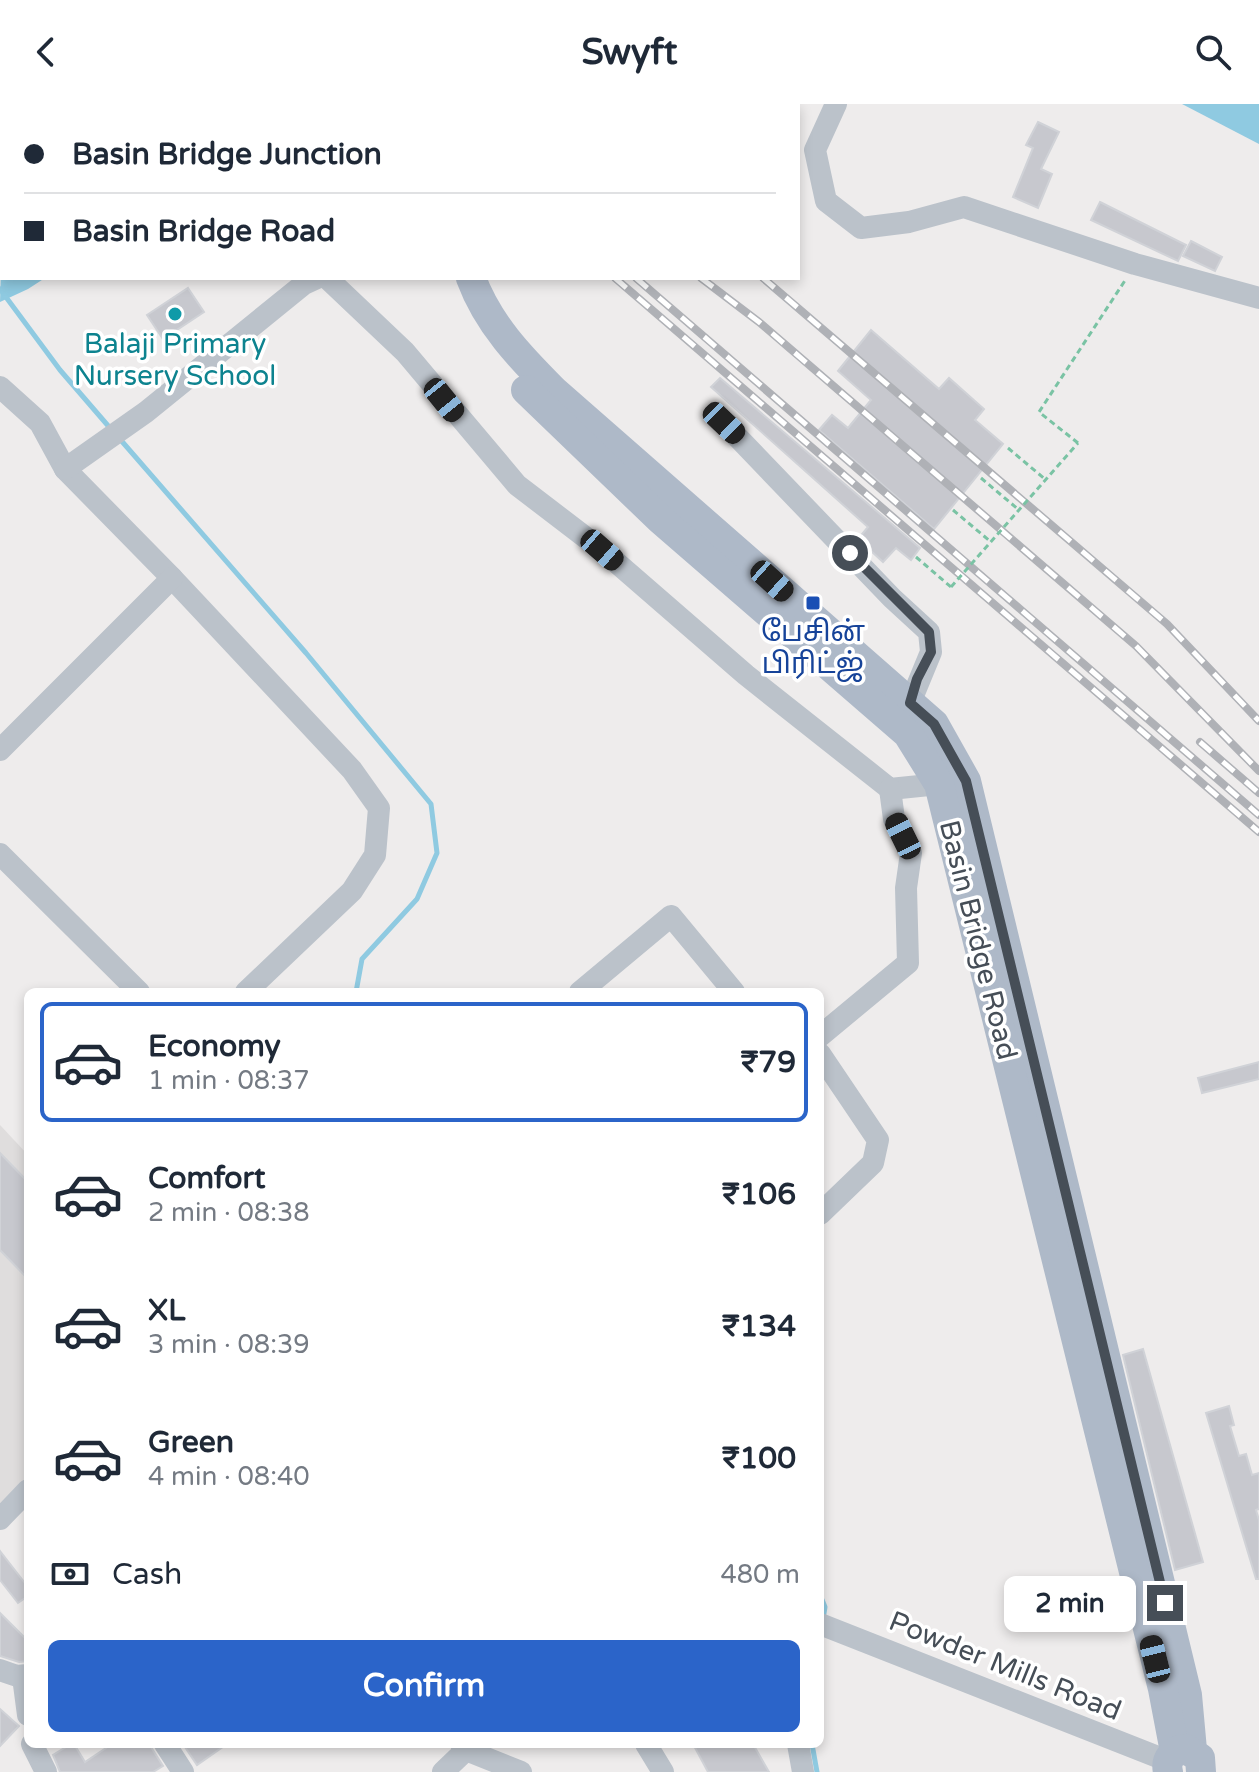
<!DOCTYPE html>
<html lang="en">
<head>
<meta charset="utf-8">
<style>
  body { margin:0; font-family:"Varela Round","Noto Sans Tamil",sans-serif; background:#f2f2f3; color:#1f2937; height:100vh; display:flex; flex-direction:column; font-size:30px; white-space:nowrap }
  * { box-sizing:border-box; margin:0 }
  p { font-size:26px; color:#747a83 }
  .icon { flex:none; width:44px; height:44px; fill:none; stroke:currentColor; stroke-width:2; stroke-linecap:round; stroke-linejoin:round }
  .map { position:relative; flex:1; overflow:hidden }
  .details { position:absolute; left:24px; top:884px; width:800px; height:760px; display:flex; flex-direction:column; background:#fff; border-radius:12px; box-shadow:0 4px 12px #0003 }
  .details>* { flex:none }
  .hud { position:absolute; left:0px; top:0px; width:800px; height:176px; box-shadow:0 4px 12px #0003; display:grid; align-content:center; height:176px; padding:0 24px; background:#fff }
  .end { position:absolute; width:36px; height:36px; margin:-18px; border:10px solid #464e57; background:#fff; box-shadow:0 0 0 4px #fff }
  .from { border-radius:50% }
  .bubble { position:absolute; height:56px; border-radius:12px; background:#fff; box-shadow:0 4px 12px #0003; font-size:26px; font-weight:800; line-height:56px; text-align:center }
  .car { position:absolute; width:24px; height:48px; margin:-24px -12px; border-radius:10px; box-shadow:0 0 6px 2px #0007; background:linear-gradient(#222 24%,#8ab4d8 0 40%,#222 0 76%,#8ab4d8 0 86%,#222 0) }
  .hud b { display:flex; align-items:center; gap:28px; height:76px; font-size:30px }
  .hud b+b { border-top:2px solid #e0e1e3 }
  .hud i { width:20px; height:20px; background:#1f2937 }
  ul { padding:14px 0 0; list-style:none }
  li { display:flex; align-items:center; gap:24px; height:120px; margin:0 16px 12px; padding:0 8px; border:4px solid transparent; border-radius:12px }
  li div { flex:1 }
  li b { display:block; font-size:30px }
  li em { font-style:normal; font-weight:800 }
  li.current { border-color:#2b64c9 }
  li>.icon { width:72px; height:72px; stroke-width:1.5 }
  .pay { display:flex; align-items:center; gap:20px; height:88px; padding:0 24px; font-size:30px }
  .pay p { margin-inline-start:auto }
  .primary-button { display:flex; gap:16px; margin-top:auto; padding:16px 24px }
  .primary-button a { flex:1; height:92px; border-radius:12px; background:#2b64c9; color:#fff; font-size:32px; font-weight:800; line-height:92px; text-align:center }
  header { display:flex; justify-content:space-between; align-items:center; height:104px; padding:0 24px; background:#fff; font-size:36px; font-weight:800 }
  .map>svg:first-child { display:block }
  .education { fill:#dfdddd }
  .water { fill:#8fcae1 }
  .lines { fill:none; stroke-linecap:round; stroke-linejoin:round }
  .stream { stroke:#8fcae1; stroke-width:5 }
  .building { fill:#c7c8ce; stroke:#d0d2d7; stroke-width:2 }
  .path { stroke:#7ac3a4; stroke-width:3; stroke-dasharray:6 4; stroke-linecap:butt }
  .minor { stroke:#bbc2ca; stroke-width:22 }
  .major { stroke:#aeb9c8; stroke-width:30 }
  .rail-casing { stroke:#afb1b6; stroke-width:8 }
  .rail { stroke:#fff; stroke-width:5; stroke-dasharray:15; stroke-linecap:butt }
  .path-bridge { stroke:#7ac3a4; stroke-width:3; stroke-dasharray:6 4; stroke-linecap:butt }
  .route { stroke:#464e57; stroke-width:10 }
  .culture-dot { fill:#0f9aa8; stroke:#fff; stroke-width:3 }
  .transit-dot { fill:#1a4fb4; stroke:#fff; stroke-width:3 }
  .labels { text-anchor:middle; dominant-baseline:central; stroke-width:7; stroke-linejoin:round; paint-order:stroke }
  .culture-label { font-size:28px; fill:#0d838f; stroke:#fff }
  .transit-label { font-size:28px; fill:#164399; stroke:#fff }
  .street-label { font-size:28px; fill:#464e57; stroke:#fff }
</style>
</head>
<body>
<header><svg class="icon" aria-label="back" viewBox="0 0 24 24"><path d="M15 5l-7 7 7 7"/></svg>Swyft<svg class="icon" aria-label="search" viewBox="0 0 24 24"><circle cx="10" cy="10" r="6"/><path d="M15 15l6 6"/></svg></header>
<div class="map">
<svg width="1259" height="1668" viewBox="0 0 1259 1668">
  <rect width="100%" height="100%" fill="#eeecec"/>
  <path class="education" d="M0 1021 28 1051V1380L0 1407Z"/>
  <g class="water">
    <path d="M1182 0H1259V40Z"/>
    <path d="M2 133V174H45L28 185 0 198Z"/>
  </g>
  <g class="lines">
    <g class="stream">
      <path d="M0 185 60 266 110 324"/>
      <path d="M119 334 306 549 431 700 437 749 417 795 362 855 356 888"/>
      <path d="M820 1491 825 1503 823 1515"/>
      <path d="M812 1640 817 1668"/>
    </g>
  </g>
  <g class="building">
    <path d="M1038 18 1059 28 1041 65 1052 70 1038 104 1013 93 1033 44 1026 41Z"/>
    <path d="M1100 98 1186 141 1178 157 1091 116Z"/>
    <path d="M1191 137 1222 153 1215 167 1183 152Z"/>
    <path d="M188 184 204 208 163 235 147 211Z"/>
    <path d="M871 226 939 285 949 274 984 305 975 316 1003 340 934 425 819 326 832 311 848 324 871 296 838 267Z"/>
    <path d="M720 274 920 444 911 456 896 444 883 458 858 435 868 423 711 283Z"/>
    <path d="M1259 958V975L1202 989 1198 974Z"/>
    <path d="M0 1049 28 1078V1175L0 1146Z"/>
    <path d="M1143 1245 1203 1458 1175 1466 1123 1251Z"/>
    <path d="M1229 1302 1234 1321 1230 1322 1239 1352 1246 1350 1252 1371 1259 1369V1405L1256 1406 1259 1416V1475H1256L1206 1309Z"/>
    <path d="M0 1447 28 1483V1492L18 1499 0 1476Z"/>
    <path d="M0 1509 28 1537V1557L19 1558 0 1552Z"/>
    <path d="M0 1605 19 1622 0 1642Z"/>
    <path d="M71 1640H74L85 1658 112 1640H149L163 1662 153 1668H60L53 1651Z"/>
    <path d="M183 1640H227L197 1661Z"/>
    <path d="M693 1640H753L769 1668H708Z"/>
  </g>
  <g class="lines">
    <g class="path">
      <path d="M1078 339 1039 308 1126 175"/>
      <path d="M1008 344 1046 376"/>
      <path d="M981 374 1019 406"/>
      <path d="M953 406 991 438"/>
      <path d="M916 453 951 483"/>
    </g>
    <g class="minor">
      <path d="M836 0 815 46 826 97 861 124 909 118 964 103 1135 160 1259 194"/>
      <path d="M327 174 405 248 517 381 602 446 746 571 890 685 949 679"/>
      <path d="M0 283 40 319 65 365 172 474 352 666 379 704 375 751 352 787 246 888"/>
      <path d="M724 319 892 494 929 528 931 548 910 599"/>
      <path d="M65 365 146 308 304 180 317 174"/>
      <path d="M0 646 172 474"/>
      <path d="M0 750 139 888"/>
      <path d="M580 888 671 812 734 888"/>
      <path d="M820 932 908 859 906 784 911 749 894 715 890 685"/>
      <path d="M820 950 878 1036 873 1059 820 1110"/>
      <path d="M0 1415 28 1386"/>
      <path d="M820 1520 1168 1657"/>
      <path d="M0 1566 17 1572 28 1571"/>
      <path d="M23 1573 28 1611"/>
      <path d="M32 1640 46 1668"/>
      <path d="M165 1640 183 1668"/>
      <path d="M461 1640 466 1646 521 1668"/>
      <path d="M646 1640 663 1668"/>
      <path d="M798 1640 803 1668"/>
      <path d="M443 1668 466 1646"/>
    </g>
    <g class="major">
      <path d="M501 0V2"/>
      <path d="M536 2 537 0"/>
      <path d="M471 174C488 220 520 253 554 287L934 620 966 677 1187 1591 1192 1646"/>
      <path d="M526 286 661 416 908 630 939 680 1163 1585 1175 1648"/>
      <path d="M1168 1668C1165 1655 1173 1646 1186 1645L1200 1654 1201 1668"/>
    </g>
    <g class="rail-casing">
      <g id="rail">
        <path d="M208 0 217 2"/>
        <path d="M272 0 280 2"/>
        <path d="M320 0 329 2"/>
        <path d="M375 0 383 2"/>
        <path d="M601 0 603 2"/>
        <path d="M616 0 617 2"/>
        <path d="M615 174 1259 728"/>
        <path d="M636 174 1259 711"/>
        <path d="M701 174 759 218 1136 542 1259 667"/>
        <path d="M763 174 1167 520 1259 617"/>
        <path d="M1200 638 1259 689"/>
      </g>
    </g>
    <use href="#rail" class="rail"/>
    <path class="path-bridge" d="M951 483 1078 339"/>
  </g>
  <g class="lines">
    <path class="route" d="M850 449 929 528 931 548 917 575 910 599 934 620 966 677 1165 1499"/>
  </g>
  <circle class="culture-dot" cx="175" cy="210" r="8"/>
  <rect class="transit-dot" x="805" y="491" width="16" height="16" rx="4"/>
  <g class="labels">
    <g class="culture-label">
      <text x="175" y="240">Balaji Primary<tspan x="175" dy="32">Nursery School</tspan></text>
    </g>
    <g class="transit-label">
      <text x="813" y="528">பேசின்<tspan x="813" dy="32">பிரிட்ஜ்</tspan></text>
    </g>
    <g class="street-label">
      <text transform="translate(978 836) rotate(76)">Basin Bridge Road</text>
      <text transform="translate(1005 1562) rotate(22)">Powder Mills Road</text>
    </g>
  </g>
</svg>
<i class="end from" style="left:850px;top:449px"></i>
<i class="end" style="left:1165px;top:1499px"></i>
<div class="bubble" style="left:1004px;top:1472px;width:132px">2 min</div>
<i class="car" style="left:444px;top:296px;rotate:141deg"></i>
<i class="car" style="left:724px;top:319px;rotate:134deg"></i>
<i class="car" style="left:602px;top:446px;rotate:131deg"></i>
<i class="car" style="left:772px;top:477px;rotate:132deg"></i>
<i class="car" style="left:903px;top:732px;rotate:334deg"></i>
<i class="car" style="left:1155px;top:1555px;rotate:346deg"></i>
<div class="hud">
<b><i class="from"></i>Basin Bridge Junction</b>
<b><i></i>Basin Bridge Road</b>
</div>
<section class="details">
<ul>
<li class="current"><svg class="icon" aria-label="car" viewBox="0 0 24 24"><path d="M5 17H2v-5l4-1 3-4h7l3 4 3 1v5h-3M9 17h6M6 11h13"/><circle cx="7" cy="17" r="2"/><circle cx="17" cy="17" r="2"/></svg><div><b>Economy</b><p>1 min · 08:37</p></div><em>₹79</em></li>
<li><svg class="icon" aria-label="car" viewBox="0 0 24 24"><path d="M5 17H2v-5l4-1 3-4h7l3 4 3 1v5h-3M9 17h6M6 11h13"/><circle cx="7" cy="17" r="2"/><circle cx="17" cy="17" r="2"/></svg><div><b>Comfort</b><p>2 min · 08:38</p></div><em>₹106</em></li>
<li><svg class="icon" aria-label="car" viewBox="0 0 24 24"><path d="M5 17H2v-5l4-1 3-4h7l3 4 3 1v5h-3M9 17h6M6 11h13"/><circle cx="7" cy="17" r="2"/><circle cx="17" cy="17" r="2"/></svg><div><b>XL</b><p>3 min · 08:39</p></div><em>₹134</em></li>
<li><svg class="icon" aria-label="car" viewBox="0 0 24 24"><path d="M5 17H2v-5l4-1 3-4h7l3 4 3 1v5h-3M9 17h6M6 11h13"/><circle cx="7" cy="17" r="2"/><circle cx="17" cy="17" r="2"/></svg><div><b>Green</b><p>4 min · 08:40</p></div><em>₹100</em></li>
</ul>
<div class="pay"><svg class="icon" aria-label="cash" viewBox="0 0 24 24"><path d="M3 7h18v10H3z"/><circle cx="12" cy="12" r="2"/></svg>Cash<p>480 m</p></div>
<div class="primary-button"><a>Confirm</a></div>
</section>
</div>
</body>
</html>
